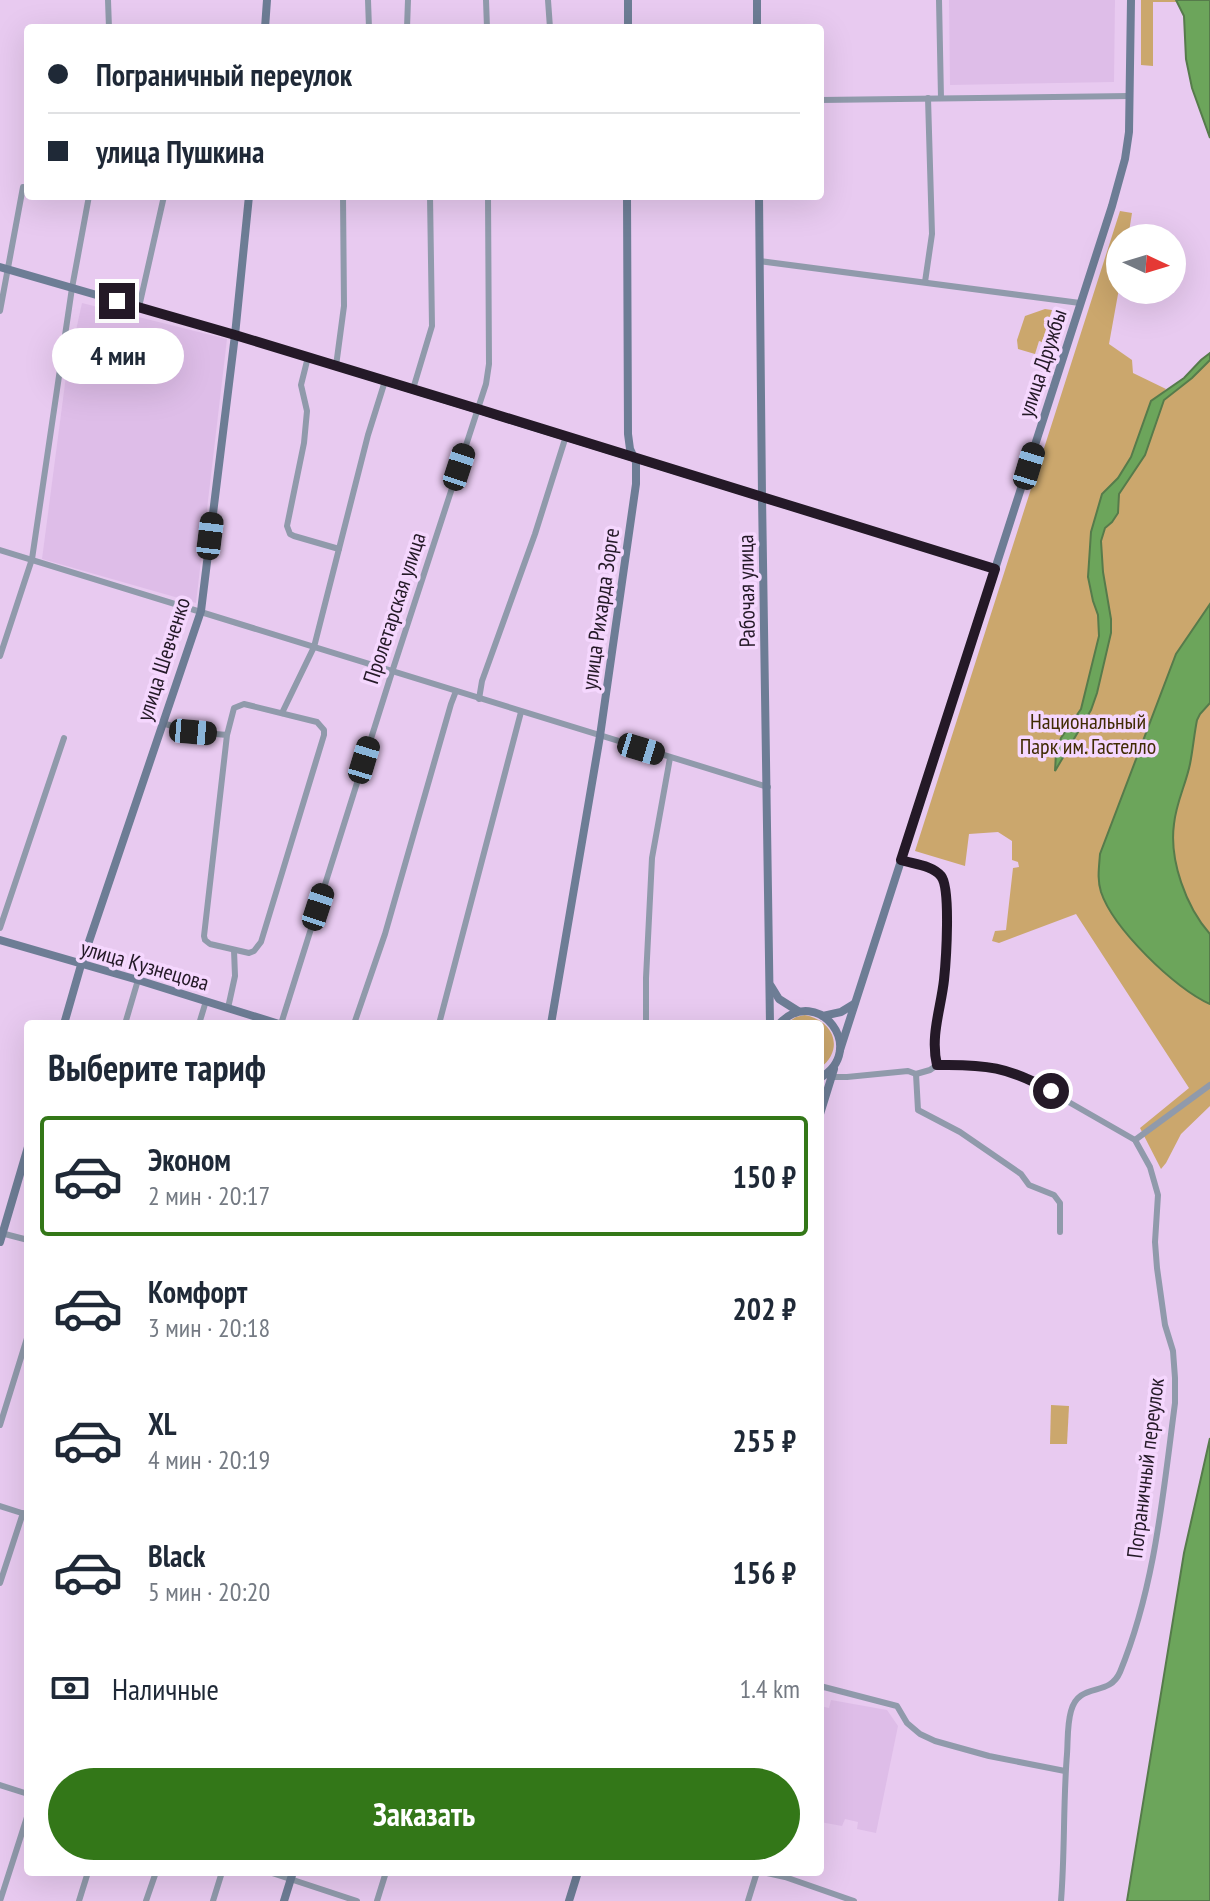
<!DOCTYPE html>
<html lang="ru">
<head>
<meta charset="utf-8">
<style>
  body { margin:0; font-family:"PT Sans Narrow",sans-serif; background:#f6f6f7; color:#1f2937; height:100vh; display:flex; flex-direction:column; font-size:30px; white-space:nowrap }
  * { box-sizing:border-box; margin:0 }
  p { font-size:26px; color:#747a83 }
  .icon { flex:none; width:44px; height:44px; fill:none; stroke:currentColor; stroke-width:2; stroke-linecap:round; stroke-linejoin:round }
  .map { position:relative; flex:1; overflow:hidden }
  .sheet { position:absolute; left:24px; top:1020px; width:800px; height:856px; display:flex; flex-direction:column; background:#fff; border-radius:8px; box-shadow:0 8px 32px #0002 }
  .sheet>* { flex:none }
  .hud { position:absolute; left:24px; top:24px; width:800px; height:176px; border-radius:8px; box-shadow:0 8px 32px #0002; display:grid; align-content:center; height:176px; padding:0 24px; background:#fff }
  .needle { width:52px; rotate:94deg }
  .fabs { position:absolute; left:1106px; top:224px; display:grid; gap:16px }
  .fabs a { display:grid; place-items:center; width:80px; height:80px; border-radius:50%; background:#fff; box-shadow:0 8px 32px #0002; font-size:40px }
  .end { position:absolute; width:36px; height:36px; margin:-18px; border:10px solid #241927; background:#fff; box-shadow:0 0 0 4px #fff }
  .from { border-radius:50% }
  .bubble { position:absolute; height:56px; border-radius:28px; background:#fff; box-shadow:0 8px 32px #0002; font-size:26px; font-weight:700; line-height:56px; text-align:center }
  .car { position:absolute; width:24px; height:48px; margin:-24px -12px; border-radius:10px; box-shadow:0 0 6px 2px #0007; background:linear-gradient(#222 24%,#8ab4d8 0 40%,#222 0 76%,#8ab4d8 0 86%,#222 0) }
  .hud b { display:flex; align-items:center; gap:28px; height:76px; font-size:30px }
  .hud b+b { border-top:2px solid #e0e1e3 }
  .hud i { width:20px; height:20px; background:#1f2937 }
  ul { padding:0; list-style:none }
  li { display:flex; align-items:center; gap:24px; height:120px; margin:0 16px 12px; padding:0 8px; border:4px solid transparent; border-radius:8px }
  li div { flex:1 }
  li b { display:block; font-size:30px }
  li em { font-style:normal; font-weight:700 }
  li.current { border-color:#337718 }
  li>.icon { width:72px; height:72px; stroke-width:1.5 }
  h2 { padding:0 24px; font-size:36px; line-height:96px }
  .pay { display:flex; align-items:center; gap:20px; height:88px; padding:0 24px; font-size:30px }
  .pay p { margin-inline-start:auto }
  .cta { display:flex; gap:16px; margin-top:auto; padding:16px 24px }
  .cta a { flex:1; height:92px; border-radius:48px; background:#337718; color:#fff; font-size:32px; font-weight:700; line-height:92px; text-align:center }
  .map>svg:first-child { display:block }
  .built { fill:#debde8 }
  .green { fill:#cba76d }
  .water { fill:#6ca55b; stroke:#567b4b; stroke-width:2 }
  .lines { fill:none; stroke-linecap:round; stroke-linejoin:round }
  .street { stroke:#909aab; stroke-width:6 }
  .secondary { stroke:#6d7d95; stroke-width:8 }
  .route { stroke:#241927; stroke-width:10 }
  .labels { text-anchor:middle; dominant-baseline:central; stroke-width:7; stroke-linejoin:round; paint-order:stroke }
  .street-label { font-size:22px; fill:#241927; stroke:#f5d7fe }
  .park-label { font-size:22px; fill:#402b03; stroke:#f5d7fe }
</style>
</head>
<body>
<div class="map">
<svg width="1210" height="1901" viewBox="0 0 1210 1901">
  <rect width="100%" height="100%" fill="#e8caf0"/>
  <g class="built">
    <path d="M949 0H1115L1114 82 950 85Z"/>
    <path d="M82 303 227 339 196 603 42 559 66 376Z"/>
    <path d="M831 1700 887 1710 898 1726 876 1833 857 1829 858 1822 845 1819 842 1826 820 1822V1706L829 1708Z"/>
  </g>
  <g class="green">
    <path d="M1141 0H1176V2H1153V66L1141 65Z"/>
    <path d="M1120 211 1132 213 1128 238H1120V283L1109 344 1132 360 1133 373 1166 389 1162 393 1165 395 1210 360V1106L1181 1134 1166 1163 1161 1169 1140 1128 1189 1088 1076 914 999 943 992 941 995 931 1006 930 1013 868 1019 867 1018 862 1012 860V841L998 832 969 834 965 866 915 851Z"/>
    <path d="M1045 309 1052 310 1042 342 1039 341 1035 354 1018 349 1017 340 1025 316Z"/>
    <path d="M805 1015C834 1021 845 1049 820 1068V1024H785L796 1017Z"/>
    <path d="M1051 1405 1069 1406 1067 1444H1050Z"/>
  </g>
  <g class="water">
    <path d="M1176 0H1210V138L1192 88 1186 59 1184 16Z"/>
    <path d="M1210 353V360L1192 378 1164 400 1145 455 1119 494 1118 513 1112 522 1105 528 1101 541 1103 572 1111 619V633L1097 693 1091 710 1055 771 1056 753 1061 738 1081 709 1099 636 1098 615 1093 601 1088 577 1091 532 1102 494 1118 478 1131 457 1151 401 1184 378 1201 360Z"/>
    <path d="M1210 604V703L1200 714 1197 720C1194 735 1193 749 1190 764 1186 784 1176 803 1174 824 1169 860 1186 907 1210 934V1004C1175 989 1113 928 1101 892 1097 879 1099 868 1100 854L1176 654Z"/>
    <path d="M1210 1438V1901H1127L1184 1553Z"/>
  </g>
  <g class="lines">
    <g class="street">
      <path d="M108 0 109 28"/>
      <path d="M368 0 369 28"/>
      <path d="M486 0 487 28"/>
      <path d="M548 0 550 28"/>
      <path d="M939 0 941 98"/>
      <path d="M407 28 408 0"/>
      <path d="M820 100 1130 96"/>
      <path d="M759 261 1080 303"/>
      <path d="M925 282 932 234 928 98"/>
      <path d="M139 307 164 196"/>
      <path d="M0 311 23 187"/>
      <path d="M308 357 301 385 307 411 304 443 287 526 290 534 294 536 339 549"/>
      <path d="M336 366 344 306 343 196"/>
      <path d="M413 389 432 326 430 196"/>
      <path d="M0 550 768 787"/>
      <path d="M0 656 32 559 72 288 89 196"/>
      <path d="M479 699 482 681 535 534 566 436"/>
      <path d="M282 713 314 647 368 435 385 381"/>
      <path d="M162 723 193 732 227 735 204 936 205 940 210 944 249 953 254 951 261 942 324 735V730L317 722 244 704 234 708 227 735"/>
      <path d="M901 860 933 869 940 875 947 892 944 980 934 1040 937 1065"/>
      <path d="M0 928 64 738"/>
      <path d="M228 1008 235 976 234 950"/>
      <path d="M125 1024 138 980"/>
      <path d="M199 1024 206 1001"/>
      <path d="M281 1024 392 672 486 384 489 364 488 196"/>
      <path d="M354 1024 385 934 451 704 456 691"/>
      <path d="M439 1024 521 712"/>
      <path d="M646 1024V978L652 858 670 758"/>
      <path d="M916 1074 930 1070 937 1065 989 1067 1007 1070 1032 1081 1135 1140 1150 1167 1158 1195 1155 1242 1157 1268 1165 1325 1173 1351 1175 1378V1403C1163 1494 1155 1587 1120 1672 1109 1698 1079 1681 1071 1711 1067 1725 1068 1740 1067 1754 1063 1803 1065 1852 1061 1901"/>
      <path d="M916 1074 918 1110 960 1132 1021 1174 1029 1185 1054 1195 1060 1203V1232"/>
      <path d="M830 1077H847L908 1071 916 1074"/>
      <path d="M1135 1140 1210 1085"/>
      <path d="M1 1233 28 1240"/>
      <path d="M0 1425 28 1335"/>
      <path d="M0 1506 28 1515"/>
      <path d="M0 1583 23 1513"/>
      <path d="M820 1686 897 1706 907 1723 920 1734 935 1741 989 1756 1065 1771"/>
      <path d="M0 1785 28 1794"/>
      <path d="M269 1872 357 1901"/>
      <path d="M762 1872 785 1877 854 1901"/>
      <path d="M0 1901 28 1814"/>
      <path d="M79 1901 88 1872"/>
      <path d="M146 1901 156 1872"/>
      <path d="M213 1901 222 1872"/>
      <path d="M377 1901 386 1872"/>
      <path d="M748 1901 757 1872"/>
    </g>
    <g class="secondary">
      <path d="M628 0V28"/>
      <path d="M757 0V28"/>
      <path d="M265 28 267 0"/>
      <path d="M759 196 762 496 770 1024"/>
      <path d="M0 267 235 335 995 569"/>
      <path d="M0 940 138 980 279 1024"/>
      <path d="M771 986 779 999 798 1011"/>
      <path d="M823 1016 841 1012 854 1004"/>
      <path d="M64 1024 81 965 201 611 235 335 249 196"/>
      <path d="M551 1024 600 736 636 484V462L630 449 628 434 627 196"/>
      <path d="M779 1024C818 983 869 1050 820 1078"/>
      <path d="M840 1050 1112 206 1125 159 1129 132 1131 0"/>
      <path d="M820 1114 834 1069"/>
      <path d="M0 1242 28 1147"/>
      <path d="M284 1901 293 1872"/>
      <path d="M569 1901 578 1872"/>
    </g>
  </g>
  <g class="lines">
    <path class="route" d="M117 301 235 335 478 409 995 569 901 860C913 864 932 865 941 876 951 888 946 961 944 980 941 1008 930 1036 937 1065 985 1064 1009 1067 1051 1091"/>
  </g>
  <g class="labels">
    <g class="street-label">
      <text transform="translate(1042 363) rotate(-72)">улица Дружбы</text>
      <text transform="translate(746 591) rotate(-91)">Рабочая улица</text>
      <text transform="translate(394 608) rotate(-72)">Пролетарская улица</text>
      <text transform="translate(600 609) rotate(-82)">улица Рихарда Зорге</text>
      <text transform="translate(163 659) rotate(-72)">улица Шевченко</text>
      <text transform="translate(145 965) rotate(16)">улица Кузнецова</text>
      <text transform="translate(1145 1468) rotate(-83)">Пограничный переулок</text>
    </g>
    <g class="park-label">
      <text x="1088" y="721">Национальный<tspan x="1088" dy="25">Парк им. Гастелло</tspan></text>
    </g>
  </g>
</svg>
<div class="fabs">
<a><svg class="needle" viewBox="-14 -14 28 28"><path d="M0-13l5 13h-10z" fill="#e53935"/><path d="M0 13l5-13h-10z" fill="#747a83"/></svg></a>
</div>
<i class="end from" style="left:1051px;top:1091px"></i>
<i class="end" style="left:117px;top:301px"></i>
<div class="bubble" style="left:52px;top:328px;width:132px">4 мин</div>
<i class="car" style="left:1029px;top:466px;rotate:17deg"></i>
<i class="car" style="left:459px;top:467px;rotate:18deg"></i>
<i class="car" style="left:210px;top:536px;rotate:7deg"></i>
<i class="car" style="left:193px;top:732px;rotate:95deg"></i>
<i class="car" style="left:641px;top:749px;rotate:107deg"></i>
<i class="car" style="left:364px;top:760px;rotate:17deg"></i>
<i class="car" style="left:318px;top:907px;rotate:18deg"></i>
<div class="hud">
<b><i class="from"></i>Пограничный переулок</b>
<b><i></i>улица Пушкина</b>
</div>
<section class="sheet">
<h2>Выберите тариф</h2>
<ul>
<li class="current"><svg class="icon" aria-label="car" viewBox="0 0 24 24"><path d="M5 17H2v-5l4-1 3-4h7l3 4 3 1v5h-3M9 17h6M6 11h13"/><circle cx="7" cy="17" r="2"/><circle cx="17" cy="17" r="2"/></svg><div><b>Эконом</b><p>2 мин · 20:17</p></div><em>150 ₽</em></li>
<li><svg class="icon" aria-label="car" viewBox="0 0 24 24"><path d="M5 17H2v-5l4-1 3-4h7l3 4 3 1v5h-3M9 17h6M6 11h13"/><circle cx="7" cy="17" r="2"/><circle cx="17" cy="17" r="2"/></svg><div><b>Комфорт</b><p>3 мин · 20:18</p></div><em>202 ₽</em></li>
<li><svg class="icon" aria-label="car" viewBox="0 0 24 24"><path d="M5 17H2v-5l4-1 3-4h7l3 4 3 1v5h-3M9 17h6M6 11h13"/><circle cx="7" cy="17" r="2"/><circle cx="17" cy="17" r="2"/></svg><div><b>XL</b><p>4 мин · 20:19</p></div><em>255 ₽</em></li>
<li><svg class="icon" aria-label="car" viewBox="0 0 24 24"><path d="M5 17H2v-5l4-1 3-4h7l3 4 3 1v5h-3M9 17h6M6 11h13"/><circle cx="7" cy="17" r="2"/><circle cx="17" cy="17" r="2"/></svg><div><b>Black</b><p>5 мин · 20:20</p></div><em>156 ₽</em></li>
</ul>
<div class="pay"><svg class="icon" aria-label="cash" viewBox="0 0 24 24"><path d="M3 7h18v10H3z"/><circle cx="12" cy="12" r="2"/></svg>Наличные<p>1.4 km</p></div>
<div class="cta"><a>Заказать</a></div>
</section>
</div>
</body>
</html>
